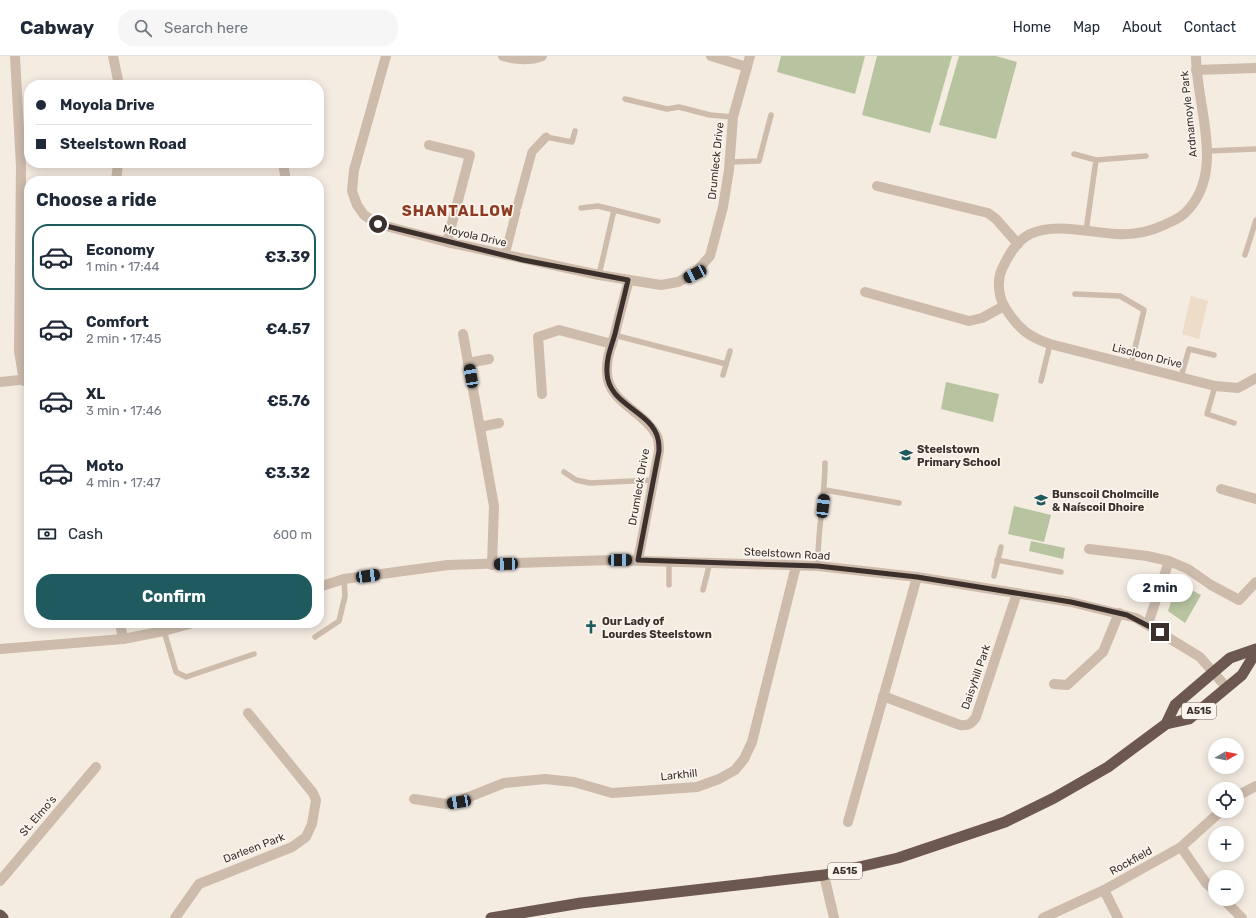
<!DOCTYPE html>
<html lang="en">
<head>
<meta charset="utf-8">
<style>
  body { margin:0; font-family:Rubik,sans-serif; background:#f6f6f7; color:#1f2937; height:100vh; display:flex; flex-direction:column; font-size:15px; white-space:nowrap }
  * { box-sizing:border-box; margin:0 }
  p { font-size:13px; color:#747a83 }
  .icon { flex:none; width:22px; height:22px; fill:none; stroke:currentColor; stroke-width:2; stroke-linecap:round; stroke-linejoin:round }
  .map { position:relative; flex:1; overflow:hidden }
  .panel { position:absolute; left:24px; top:120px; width:300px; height:452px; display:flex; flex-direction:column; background:#fff; border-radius:16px; box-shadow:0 2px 10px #0003 }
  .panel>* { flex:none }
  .top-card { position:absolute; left:24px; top:24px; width:300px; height:88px; border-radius:16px; box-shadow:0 2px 10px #0003; display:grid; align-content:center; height:88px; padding:0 12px; background:#fff }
  .needle { width:26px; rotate:80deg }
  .controls { position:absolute; left:1208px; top:682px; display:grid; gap:8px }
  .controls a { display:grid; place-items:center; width:36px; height:36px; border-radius:50%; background:#fff; box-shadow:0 2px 10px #0003; font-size:20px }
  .end { position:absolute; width:18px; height:18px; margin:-9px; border:5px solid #3b302b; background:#fff; box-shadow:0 0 0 2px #fff }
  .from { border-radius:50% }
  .bubble { position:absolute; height:28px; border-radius:14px; background:#fff; box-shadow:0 2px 10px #0003; font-size:13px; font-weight:700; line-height:28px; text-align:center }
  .car { position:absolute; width:12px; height:24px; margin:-12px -6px; border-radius:5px; box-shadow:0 0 3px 1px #0007; background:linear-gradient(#222 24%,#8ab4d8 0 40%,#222 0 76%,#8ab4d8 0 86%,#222 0) }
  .top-card b { display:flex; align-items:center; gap:14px; height:38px; font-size:15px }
  .top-card b+b { border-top:1px solid #e0e1e3 }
  .top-card i { width:10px; height:10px; background:#1f2937 }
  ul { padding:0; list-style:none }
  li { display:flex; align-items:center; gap:12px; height:66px; margin:0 8px 6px; padding:0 4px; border:2px solid transparent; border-radius:16px }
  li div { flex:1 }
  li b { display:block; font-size:15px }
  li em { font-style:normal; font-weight:700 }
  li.current { border-color:#1f5a5e }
  li>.icon { width:36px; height:36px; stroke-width:1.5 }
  h2 { padding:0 12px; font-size:18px; line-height:48px }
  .pay { display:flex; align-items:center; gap:10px; height:44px; padding:0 12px; font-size:15px }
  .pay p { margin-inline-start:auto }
  .cta { display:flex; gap:8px; margin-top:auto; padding:8px 12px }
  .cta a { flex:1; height:46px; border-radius:16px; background:#1f5a5e; color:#fff; font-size:16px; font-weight:700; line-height:46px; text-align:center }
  header { display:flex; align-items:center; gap:24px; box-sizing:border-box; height:56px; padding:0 20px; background:#fff; border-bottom:1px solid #e0e1e3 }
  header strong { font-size:19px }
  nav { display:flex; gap:22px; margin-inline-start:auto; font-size:14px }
  .search { width:280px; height:36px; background:#f6f6f7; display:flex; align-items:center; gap:10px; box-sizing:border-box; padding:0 14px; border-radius:16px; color:#747a83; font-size:15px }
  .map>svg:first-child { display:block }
  .green { fill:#b8c4a0 }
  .plaza { fill:#ecdcc8 }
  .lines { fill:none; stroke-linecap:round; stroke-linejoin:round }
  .service { stroke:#cdbbac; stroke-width:5.5 }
  .pedestrian { stroke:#cdbbac; stroke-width:9 }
  .minor { stroke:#cdbbac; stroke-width:10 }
  .trunk { stroke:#6c584f; stroke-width:11 }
  .route { stroke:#3b302b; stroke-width:5 }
  .labels { text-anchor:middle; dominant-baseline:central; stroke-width:3.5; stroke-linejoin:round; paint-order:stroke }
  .shield { fill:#fbf5ee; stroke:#756b66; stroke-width:1 }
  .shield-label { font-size:10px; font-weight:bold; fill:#3b302b }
  .street-label { font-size:11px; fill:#3b302b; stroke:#fbf5ee }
  .poi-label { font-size:11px; font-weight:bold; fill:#3b302b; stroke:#fbf5ee; text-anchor:start }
  .district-label { font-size:15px; font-weight:bold; letter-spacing:1px; fill:#8c3b22; stroke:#fbf5ee }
</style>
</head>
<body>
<header>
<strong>Cabway</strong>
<div class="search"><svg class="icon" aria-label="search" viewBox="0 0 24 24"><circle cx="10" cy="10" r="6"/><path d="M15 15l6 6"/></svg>Search here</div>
<nav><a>Home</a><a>Map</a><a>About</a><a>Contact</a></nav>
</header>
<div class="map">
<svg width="1256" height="862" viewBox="0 0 1256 862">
  <rect width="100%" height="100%" fill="#f4ebe1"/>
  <g class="green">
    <path d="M781 0H865L855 38 777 16Z"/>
    <path d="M877 0H952L930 77 862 59Z"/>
    <path d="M959 0H996L1017 6 996 83 939 69Z"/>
    <path d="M946 326 999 338 993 366 941 353Z"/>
    <path d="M1014 450 1051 459 1044 486 1008 478Z"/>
    <path d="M1031 485 1065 492 1063 503 1029 495Z"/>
    <path d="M1177 526 1201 539 1185 567 1168 555Z"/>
  </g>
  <path class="plaza" d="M1191 240 1208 245 1199 283 1182 278Z"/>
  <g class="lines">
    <g class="service">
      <path d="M625 43 667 53 679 51 710 59 733 61"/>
      <path d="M546 81 572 86 575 75"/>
      <path d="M1207 95 1256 93"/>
      <path d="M1074 98 1096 104 1146 100"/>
      <path d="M730 106 759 105 771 59"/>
      <path d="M581 152 598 150 658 165"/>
      <path d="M1086 175 1096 104"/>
      <path d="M1245 199 1256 164"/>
      <path d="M599 219 614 154"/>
      <path d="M1075 238 1120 240 1144 254 1131 309"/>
      <path d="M614 279 726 308"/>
      <path d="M723 319 730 295"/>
      <path d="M1181 321 1189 293 1214 299"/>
      <path d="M1041 325 1050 288"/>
      <path d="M1215 330 1207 358 1234 367"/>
      <path d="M564 416 576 424 590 427 654 424"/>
      <path d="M825 434 899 447"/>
      <path d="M997 504 1061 516"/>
      <path d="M818 510C817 476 825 442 825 407"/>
      <path d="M994 520 1001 491"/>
      <path d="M669 529V505"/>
      <path d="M703 534 710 506"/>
      <path d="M164 575 176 616 186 621 254 598"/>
      <path d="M315 581 339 565 345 540 344 523"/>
    </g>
    <g class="pedestrian">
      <path d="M517 151 532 96 546 81"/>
      <path d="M505 199 516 156"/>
    </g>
    <g class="minor">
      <path d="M15 0 21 111 19 295 24 325"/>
      <path d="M113 0 119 29"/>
      <path d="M386 0 354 114 352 135 357 149 364 159 378 168 447 186 599 219 661 229 678 226 695 217 710 200 723 151 729 114 733 61 750 0"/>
      <path d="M503 0C517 4 529 5 542 0"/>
      <path d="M711 0 747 11"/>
      <path d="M1196 0C1196 50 1227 117 1185 157 1180 162 1171 166 1164 169 1149 176 1134 179 1117 178 1090 177 1056 166 1030 178 1016 185 1008 200 1002 213 996 226 999 245 1008 256 1020 274 1030 281 1050 288L1215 330 1238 332 1256 322"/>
      <path d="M1196 14 1256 12"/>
      <path d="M429 89 470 99 447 186"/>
      <path d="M283 107 286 125"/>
      <path d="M116 125 118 107"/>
      <path d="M877 130 988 157 996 163 1018 188"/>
      <path d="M629 224C624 242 619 260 615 278 611 291 606 303 607 317 608 346 645 356 657 380 659 384 659 390 659 395L638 504"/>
      <path d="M865 236 969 265 982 262 1004 250"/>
      <path d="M463 278 494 450 492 509"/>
      <path d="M468 307 489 303"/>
      <path d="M0 326 29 323"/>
      <path d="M542 338 538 281 559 274 612 288"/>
      <path d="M480 371 499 367"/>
      <path d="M1221 433 1256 443"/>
      <path d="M1089 493 1147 500 1169 505 1188 513 1211 529 1239 544 1256 526"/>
      <path d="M319 531 344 523 448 509 612 504 818 510 917 521 1071 546 1136 562 1200 601 1227 632"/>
      <path d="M120 567 123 583"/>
      <path d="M1148 568 1169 505"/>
      <path d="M0 593 123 583 164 575 193 567"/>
      <path d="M1054 628 1067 629 1103 596 1119 557"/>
      <path d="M883 640 960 669C969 670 972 667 976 661L1017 537"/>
      <path d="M1237 740 1256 730"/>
      <path d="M414 743 446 748 459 745 504 727 545 723 574 726 612 737 697 731 719 723 735 714 744 703 752 686 796 510"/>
      <path d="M848 766 917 521"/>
      <path d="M1181 791 1206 827 1215 835"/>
      <path d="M824 819 834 862"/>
      <path d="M0 825 96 711"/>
      <path d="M1104 834 1118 862"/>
      <path d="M1223 843 1242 862"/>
      <path d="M175 862 199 828 292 791 306 781 312 768 316 744 313 737 248 657"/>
      <path d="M1043 862 1104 834 1181 791 1221 755"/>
    </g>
    <g class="trunk">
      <path d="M1166 668 1175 649 1230 602 1256 593"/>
      <path d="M0 859 3 862"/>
      <path d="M491 862 581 847 824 819 898 802 1005 766 1054 742 1108 711 1166 668 1189 663 1242 619 1256 596"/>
    </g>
  </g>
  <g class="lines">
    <path class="route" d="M378 168 523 204 628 224C624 242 619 260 615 278 611 291 606 303 607 317 608 349 652 355 658 383 659 387 659 391 659 395L638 504 818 510 917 521 1071 546 1127 559 1160 576"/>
  </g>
  <defs>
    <g id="school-bare" transform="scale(1.08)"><path d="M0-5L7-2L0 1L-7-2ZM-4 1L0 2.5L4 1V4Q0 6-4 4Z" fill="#1f5a5e" stroke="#fbf5ee" stroke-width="2.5" paint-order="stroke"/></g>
    <g id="church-bare" transform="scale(1.08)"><path d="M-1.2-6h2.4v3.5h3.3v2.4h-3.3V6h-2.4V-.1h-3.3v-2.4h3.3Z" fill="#1f5a5e" stroke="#fbf5ee" stroke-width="2.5" paint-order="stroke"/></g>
  </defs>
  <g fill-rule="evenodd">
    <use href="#school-bare" x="906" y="399"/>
    <use href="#school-bare" x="1041" y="444"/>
    <use href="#church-bare" x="591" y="571"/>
  </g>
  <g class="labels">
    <g class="shield">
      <rect x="1182" y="647" width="34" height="16" rx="3"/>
      <rect x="828" y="807" width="34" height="16" rx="3"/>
    </g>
    <g class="shield-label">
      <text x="1199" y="655">A515</text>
      <text x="845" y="815">A515</text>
    </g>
    <g class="street-label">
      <text transform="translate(1189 58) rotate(-96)">Ardnamoyle Park</text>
      <text transform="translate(716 105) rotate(-84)">Drumleck Drive</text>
      <text transform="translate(475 180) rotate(13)">Moyola Drive</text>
      <text transform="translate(1147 300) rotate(14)">Liscloon Drive</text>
      <text transform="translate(639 431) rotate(-80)">Drumleck Drive</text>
      <text transform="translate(787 498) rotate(3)">Steelstown Road</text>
      <text transform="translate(976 621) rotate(-71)">Daisyhill Park</text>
      <text transform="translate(679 719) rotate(-6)">Larkhill</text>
      <text transform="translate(38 760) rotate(-49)">St. Elmo's</text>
      <text transform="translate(254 792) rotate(-21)">Darleen Park</text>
      <text transform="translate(1131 805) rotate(-29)">Rockfield</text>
    </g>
    <g class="poi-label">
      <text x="917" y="393">Steelstown<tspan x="917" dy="13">Primary School</tspan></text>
      <text x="1052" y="438">Bunscoil Cholmcille<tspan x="1052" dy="13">&amp; Naíscoil Dhoire</tspan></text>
      <text x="602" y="565">Our Lady of<tspan x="602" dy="13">Lourdes Steelstown</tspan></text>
    </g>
    <g class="district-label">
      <text x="458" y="155">SHANTALLOW</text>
    </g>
  </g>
</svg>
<div class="controls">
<a><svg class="needle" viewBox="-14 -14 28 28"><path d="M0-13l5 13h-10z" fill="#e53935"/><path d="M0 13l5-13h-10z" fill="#747a83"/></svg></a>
<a><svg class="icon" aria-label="locate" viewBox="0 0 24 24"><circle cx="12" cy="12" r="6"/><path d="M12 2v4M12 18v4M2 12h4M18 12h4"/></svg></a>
<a>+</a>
<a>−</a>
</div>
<i class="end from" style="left:378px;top:168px"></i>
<i class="end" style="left:1160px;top:576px"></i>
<div class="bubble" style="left:1127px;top:518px;width:66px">2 min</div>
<i class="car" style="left:695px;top:218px;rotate:243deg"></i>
<i class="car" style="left:471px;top:320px;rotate:350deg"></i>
<i class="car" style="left:823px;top:450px;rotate:7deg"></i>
<i class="car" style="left:620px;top:504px;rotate:89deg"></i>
<i class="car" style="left:506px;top:508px;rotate:268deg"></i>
<i class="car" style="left:368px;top:520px;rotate:82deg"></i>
<i class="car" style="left:459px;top:746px;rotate:261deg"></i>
<div class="top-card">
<b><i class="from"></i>Moyola Drive</b>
<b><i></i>Steelstown Road</b>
</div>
<section class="panel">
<h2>Choose a ride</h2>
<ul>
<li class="current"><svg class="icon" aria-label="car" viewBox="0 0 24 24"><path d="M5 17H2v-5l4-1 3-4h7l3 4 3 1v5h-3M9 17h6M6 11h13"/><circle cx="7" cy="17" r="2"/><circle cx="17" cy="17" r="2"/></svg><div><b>Economy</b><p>1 min · 17:44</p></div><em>€3.39</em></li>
<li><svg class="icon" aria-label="car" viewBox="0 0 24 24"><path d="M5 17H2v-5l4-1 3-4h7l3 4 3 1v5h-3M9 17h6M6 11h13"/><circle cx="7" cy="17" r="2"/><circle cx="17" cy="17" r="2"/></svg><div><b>Comfort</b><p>2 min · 17:45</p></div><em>€4.57</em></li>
<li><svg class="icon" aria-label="car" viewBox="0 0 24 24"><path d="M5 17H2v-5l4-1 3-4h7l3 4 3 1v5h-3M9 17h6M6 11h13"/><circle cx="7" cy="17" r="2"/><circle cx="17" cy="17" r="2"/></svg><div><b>XL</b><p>3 min · 17:46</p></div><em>€5.76</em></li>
<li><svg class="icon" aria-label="car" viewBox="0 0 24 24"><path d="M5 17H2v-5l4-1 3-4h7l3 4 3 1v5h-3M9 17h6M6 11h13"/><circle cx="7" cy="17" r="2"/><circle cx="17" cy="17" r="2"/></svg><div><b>Moto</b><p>4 min · 17:47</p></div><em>€3.32</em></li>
</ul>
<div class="pay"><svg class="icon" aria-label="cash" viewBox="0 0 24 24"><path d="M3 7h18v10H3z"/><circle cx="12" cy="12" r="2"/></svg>Cash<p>600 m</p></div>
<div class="cta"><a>Confirm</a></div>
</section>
</div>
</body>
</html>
